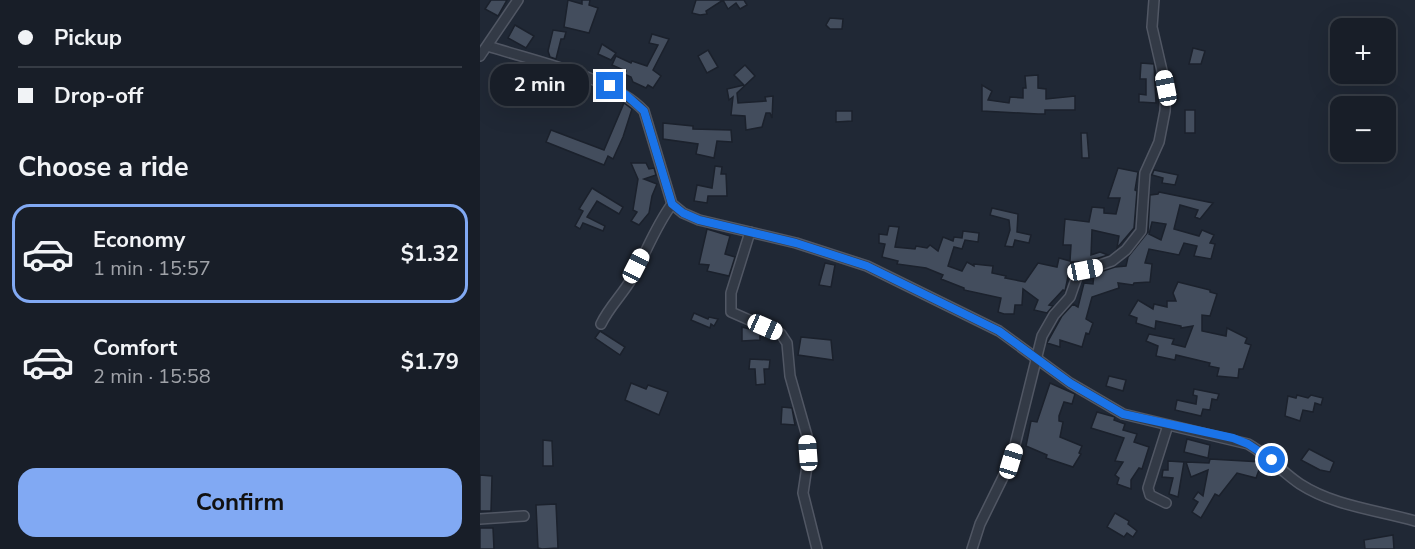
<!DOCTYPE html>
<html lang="en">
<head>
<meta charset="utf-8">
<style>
  body { margin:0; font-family:"Nunito Sans",sans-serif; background:#212730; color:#f1f3f6; height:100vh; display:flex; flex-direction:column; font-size:22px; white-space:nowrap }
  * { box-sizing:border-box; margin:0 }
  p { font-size:20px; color:#9fa2a8 }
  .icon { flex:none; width:33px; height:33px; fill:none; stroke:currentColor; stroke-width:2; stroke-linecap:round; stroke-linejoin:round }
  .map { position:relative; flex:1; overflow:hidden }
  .drawer { display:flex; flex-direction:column; background:#181e28; width:480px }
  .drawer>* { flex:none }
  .hud { display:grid; align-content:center; height:132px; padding:0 18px; background:#181e28 }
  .buttons { position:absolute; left:850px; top:18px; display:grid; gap:12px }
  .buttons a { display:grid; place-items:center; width:66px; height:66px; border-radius:12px; background:#181e28; box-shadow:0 6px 24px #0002,0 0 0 2px #363c45; font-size:30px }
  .end { position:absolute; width:27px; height:27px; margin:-14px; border:8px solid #1a73e8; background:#fff; box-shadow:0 0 0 3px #fff }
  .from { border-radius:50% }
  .bubble { position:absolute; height:42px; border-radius:18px; background:#181e28; box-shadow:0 6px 24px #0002,0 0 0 2px #363c45; font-size:20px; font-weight:700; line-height:42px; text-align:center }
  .car { position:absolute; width:18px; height:36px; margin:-18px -9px; border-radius:8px; box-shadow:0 0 4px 2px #0007; background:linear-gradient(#fff 24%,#345 0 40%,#fff 0 76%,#345 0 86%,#fff 0) }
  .hud b { display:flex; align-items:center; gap:21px; height:57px; font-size:22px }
  .hud b+b { border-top:2px solid #363c45 }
  .hud i { width:15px; height:15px; background:#f1f3f6 }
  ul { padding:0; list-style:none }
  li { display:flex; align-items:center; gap:18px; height:99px; margin:0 12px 9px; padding:0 6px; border:3px solid transparent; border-radius:18px }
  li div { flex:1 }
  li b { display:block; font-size:22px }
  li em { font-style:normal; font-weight:700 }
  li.on { border-color:#81a9f3 }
  li>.icon { width:54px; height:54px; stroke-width:1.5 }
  h2 { padding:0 18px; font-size:27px; line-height:72px }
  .cta { display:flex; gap:12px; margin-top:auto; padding:12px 18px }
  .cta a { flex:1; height:69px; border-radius:18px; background:#81a9f3; color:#111; font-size:24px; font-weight:700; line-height:69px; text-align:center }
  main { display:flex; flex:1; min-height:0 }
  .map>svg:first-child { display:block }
  .building { fill:#434d5d; stroke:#1b212c; stroke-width:1.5; fill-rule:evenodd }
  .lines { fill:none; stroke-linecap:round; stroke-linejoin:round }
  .minor-casing { stroke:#515764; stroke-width:12 }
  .minor { stroke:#333a46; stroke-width:9 }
  .route { stroke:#1a73e8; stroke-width:8 }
</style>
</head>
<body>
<main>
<section class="drawer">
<div class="hud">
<b><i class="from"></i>Pickup</b>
<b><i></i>Drop-off</b>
</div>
<h2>Choose a ride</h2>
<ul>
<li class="on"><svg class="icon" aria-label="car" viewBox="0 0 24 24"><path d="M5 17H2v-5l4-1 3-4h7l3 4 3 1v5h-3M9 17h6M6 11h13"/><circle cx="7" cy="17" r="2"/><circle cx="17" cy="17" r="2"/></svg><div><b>Economy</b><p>1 min · 15:57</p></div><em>$1.32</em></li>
<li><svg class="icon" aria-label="car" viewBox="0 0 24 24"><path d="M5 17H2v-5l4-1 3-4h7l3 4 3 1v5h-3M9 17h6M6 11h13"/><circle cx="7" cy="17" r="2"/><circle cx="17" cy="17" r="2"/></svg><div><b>Comfort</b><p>2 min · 15:58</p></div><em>$1.79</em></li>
</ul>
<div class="cta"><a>Confirm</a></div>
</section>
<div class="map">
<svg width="935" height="549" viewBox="0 0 935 549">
  <rect width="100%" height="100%" fill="#202835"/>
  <g class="building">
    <path d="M11 0H27L18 16 5 9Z"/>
    <path d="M88 0 102 4V0H110L109 5 118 8 109 33 84 27Z"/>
    <path d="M216 0H264L267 5 260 9 256 3 248 9 243 0 226 11 227 14 220 15 212 13Z"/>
    <path d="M350 18 363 19 362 29H350L346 25Z"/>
    <path d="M35 25 54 36 46 48 28 38Z"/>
    <path d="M73 30 86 32 84 39H81L76 59 70 57 68 51Z"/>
    <path d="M172 34 189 39 173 70 181 76 173 88 168 85 166 88 153 82 151 77 144 74 146 71 132 65 136 56 151 63 152 61 167 66 178 45 169 43Z"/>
    <path d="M122 44 136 53 131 60 118 54Z"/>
    <path d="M713 48 725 51 721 64H709Z"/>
    <path d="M228 50 238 67 227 73 218 56Z"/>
    <path d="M41 63 71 72 62 82 83 88 79 99 61 93 60 96 51 94 30 83Z"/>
    <path d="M661 63 674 64 676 103 659 102V94L666 95V79H660Z"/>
    <path d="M265 65 275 76 257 93 258 103 286 101 285 97 293 96 292 118 290 113H286L282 127 266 130 265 116 251 115 253 97 249 100 247 89 264 85 254 75Z"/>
    <path d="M558 75V88L566 89V99L595 96V110H565V114H558L502 111V85L512 91 508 100 529 103 530 97 543 98V88H546L545 76Z"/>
    <path d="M144 103 152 109 143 137 133 159 128 156 124 165 66 142 71 130 124 150Z"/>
    <rect x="705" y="110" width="10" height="23"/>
    <path d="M356 111H372V121L356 122Z"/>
    <path d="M183 123 213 126V129L251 130 252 142 237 141 234 158 216 154 218 144 183 139Z"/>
    <path d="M601 133H607L609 158H602Z"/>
    <path d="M151 163H166L169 169 174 168 176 175 164 179 177 184 172 196 169 213 159 225 151 221 157 212 153 210 158 179Z"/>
    <path d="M235 166 242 167 241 174H246L247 196H228L227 203 214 201 217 185 232 188Z"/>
    <path d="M638 168 658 172 655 190 657 191 654 228 637 248 639 236 612 230 611 255 620 252 628 255 606 262H591L585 291 583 290 569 305 573 306 567 313 554 310 558 300 543 289 542 305H535L534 314H524L518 312 521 298 484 290V288L461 279 463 275 446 268 417 264 418 261 402 257 405 244 399 243V234L407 235 409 226 419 227 415 247 435 249 436 246 447 248 450 245 458 251 463 237 473 241 474 237 482 238 483 231 499 233 498 242 485 240 482 249 474 247 468 266 482 271 487 262 494 266V264L513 266 512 273 526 276 525 278 545 282 558 263 577 267 579 258 590 261 591 245H583L585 219 609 222 612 207 624 208V213L636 214 640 198H628Z"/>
    <path d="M674 170 698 175 695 185 682 183 683 178 672 175Z"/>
    <path d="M112 188 143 207 139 214 117 201 107 217 125 226 123 231 103 223 100 229 95 226 103 211 99 209Z"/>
    <path d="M679 192 733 203 720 219 715 217 718 210 700 205 694 229 719 236 722 230 734 235 730 243 735 244 731 259 714 256 717 246 704 243 699 255 669 249 665 263 672 264 670 282 654 283 653 285 638 283 639 288 612 297 606 319 613 323 609 334 606 333 602 347 580 340V347L567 343 582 316 593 304 598 307 604 283 613 284 614 274 635 267 646 266 648 257 668 232 670 195 678 194ZM672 222 686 224 681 240 669 234Z"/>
    <path d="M512 208 538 214 537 232 551 235 549 243 535 240 533 247 525 246 530 230 529 220 510 215Z"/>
    <path d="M227 229 250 236 245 254 255 257 249 276 227 271 229 265 219 264Z"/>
    <path d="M345 263 355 265 351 287 339 285Z"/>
    <path d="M698 282 730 290V292L737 294 730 316 722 315V331L746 336 747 328 767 338 765 343 771 345 763 369H759L758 378 737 376 739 368 729 366 730 363 696 355 695 360 676 356 678 346 666 341 669 334 694 339 692 344 705 347 713 326 701 328V326L676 321 675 329 656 323 657 318 649 315 658 300 673 309 674 304 687 307V301H696L693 293Z"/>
    <path d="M214 313 228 319 229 317 238 319 234 326 231 324 230 328 211 320Z"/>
    <path d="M262 327 280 332V340L262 341Z"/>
    <path d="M120 331 145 347 140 355 115 338Z"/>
    <path d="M321 337 351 340 353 360 318 355Z"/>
    <path d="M270 359 290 360 289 369H284L285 384 276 385 275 369H269Z"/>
    <path d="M629 376 646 380 643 391 626 386Z"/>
    <path d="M151 383 166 389 168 385 188 392 179 415 145 400Z"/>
    <path d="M570 383 595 394 592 404 584 402 579 416V421L583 422 580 437 602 446 599 453 601 454 593 467 566 458 567 455 546 446 551 421 557 422Z"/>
    <path d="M714 389 739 394 737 400 732 399 730 410 723 409 721 416 695 410 697 400 716 404 717 396 713 395Z"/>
    <path d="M817 395 828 398 831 395 843 398 841 405 835 403 833 412 823 410 820 421 805 416 808 396 816 398Z"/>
    <path d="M302 407 312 408 315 425 301 424Z"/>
    <path d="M617 412 635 417 634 420 645 424 643 430 657 434 654 442 669 447 662 469 659 468 651 480V489L637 484 639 478 635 475 643 462 635 461 644 438 611 428Z"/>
    <path d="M707 439 730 445 728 458 704 452Z"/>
    <path d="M63 440 72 441 73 466H63Z"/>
    <path d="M829 449 854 462 850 472 840 470 821 460Z"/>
    <path d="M730 459 782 462 776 478 757 473 739 496 735 494 721 518 712 512 718 502 713 499 718 492 723 496 728 470 711 477 706 462 729 463Z"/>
    <path d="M688 461 704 462 698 497 689 494 693 478 682 477 683 470H688Z"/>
    <path d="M0 475 12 476 11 511H0Z"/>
    <path d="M76 504 78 548 62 549 58 548 56 505Z"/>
    <path d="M635 513 649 521 648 524 657 531 653 537 647 533 644 537 627 527Z"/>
    <path d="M0 528H13L14 549H0Z"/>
    <path d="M913 535 914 549H885L884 540Z"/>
  </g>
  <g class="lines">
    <g class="minor-casing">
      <g id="minor">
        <path d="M8 46C53 61 133 77 164 111L192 204 203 213 219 220 316 243 387 266 519 331 590 383 643 414 768 444C789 456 802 472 820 484 854 506 897 510 935 521"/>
        <path d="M0 56 38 0"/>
        <path d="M270 232 251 293V312L301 334 307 343 310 376 327 436 329 453 323 493 337 549"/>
        <path d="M121 324C129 307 143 294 152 278 166 253 175 227 192 204"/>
        <path d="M686 503 670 495 668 488 688 425"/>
        <path d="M0 519 44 516"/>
        <path d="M492 549 500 524 531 461 562 336 574 315 590 297 598 274 605 270 632 261 646 250 661 231 665 173 679 142 685 111 686 88 672 27 674 0"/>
      </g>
    </g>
    <use href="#minor" class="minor"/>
  </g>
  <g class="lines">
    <path class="route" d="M130 86 146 95 164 111 192 204 203 213 219 220 316 243 387 266 519 331 590 383 643 414 753 438 768 444 792 460"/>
  </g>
</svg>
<div class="buttons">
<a>+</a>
<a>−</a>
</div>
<i class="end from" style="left:792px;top:460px"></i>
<i class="end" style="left:130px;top:86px"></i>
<div class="bubble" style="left:10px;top:64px;width:99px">2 min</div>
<i class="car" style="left:686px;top:88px;rotate:349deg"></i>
<i class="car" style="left:156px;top:266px;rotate:27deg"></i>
<i class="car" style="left:605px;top:270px;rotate:79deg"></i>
<i class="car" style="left:285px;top:327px;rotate:114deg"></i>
<i class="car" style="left:328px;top:453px;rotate:356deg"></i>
<i class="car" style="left:531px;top:461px;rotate:17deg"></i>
</div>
</main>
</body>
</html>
